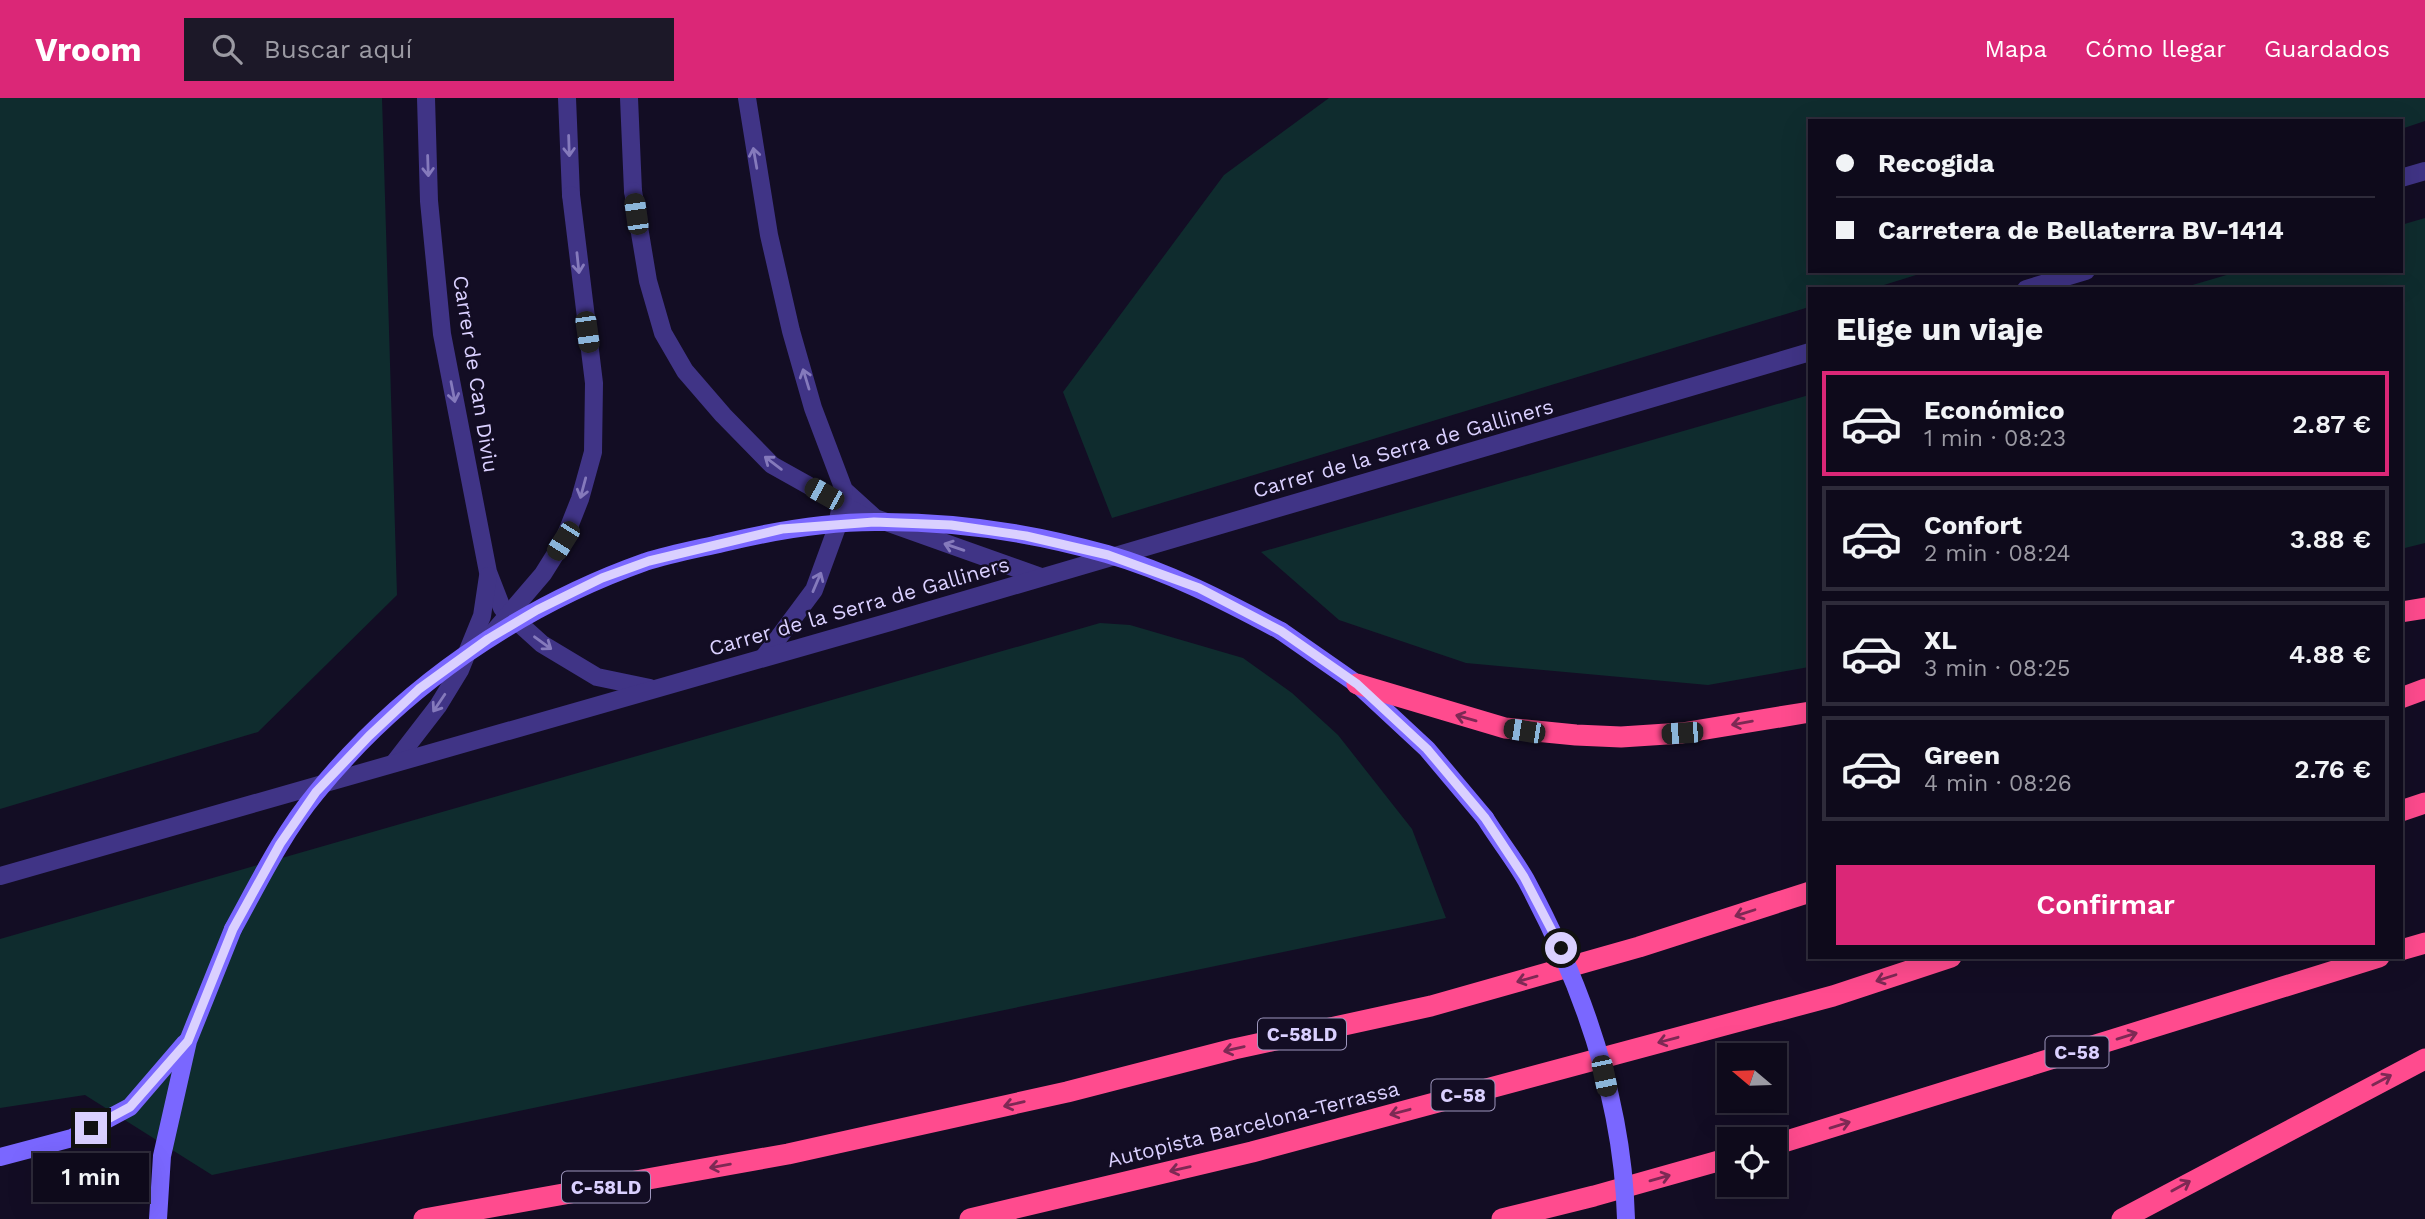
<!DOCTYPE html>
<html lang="es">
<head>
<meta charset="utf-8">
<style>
  body { margin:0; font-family:"Work Sans",sans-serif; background:#1c1828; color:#f1f3f6; height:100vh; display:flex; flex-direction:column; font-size:26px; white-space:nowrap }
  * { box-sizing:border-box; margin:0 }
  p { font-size:23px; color:#9b9aa3 }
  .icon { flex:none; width:38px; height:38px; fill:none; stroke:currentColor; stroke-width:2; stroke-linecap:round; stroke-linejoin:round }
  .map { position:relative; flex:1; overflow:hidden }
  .side { position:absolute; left:1808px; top:189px; width:595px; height:672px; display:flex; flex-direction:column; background:#0e0a1b; border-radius:0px; box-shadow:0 7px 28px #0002,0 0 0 2px #2e2b3a }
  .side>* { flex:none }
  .banner { position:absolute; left:1808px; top:21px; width:595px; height:154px; border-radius:0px; box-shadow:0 7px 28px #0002,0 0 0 2px #2e2b3a; display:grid; align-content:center; height:154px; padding:0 28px; background:#0e0a1b }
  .needle { width:46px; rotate:289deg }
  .fabs { position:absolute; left:1717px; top:945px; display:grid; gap:14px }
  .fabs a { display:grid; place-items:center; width:70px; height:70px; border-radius:0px; background:#0e0a1b; box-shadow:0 7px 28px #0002,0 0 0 2px #2e2b3a; font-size:35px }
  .end { position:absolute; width:32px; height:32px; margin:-16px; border:9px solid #dad0ff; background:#111; box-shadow:0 0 0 4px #111 }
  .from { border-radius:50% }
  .bubble { position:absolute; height:49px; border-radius:0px; background:#0e0a1b; box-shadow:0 7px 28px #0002,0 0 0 2px #2e2b3a; font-size:23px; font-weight:600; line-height:49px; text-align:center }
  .car { position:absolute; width:21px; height:42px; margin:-21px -10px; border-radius:9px; box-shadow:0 0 5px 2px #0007; background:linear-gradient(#222 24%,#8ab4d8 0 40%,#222 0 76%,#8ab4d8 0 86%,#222 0) }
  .banner b { display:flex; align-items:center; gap:24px; height:66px; font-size:26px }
  .banner b+b { border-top:2px solid #2e2b3a }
  .banner i { width:18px; height:18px; background:#f1f3f6 }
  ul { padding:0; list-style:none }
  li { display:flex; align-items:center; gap:21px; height:105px; margin:0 14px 10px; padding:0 14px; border:4px solid #2e2b3a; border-radius:0px }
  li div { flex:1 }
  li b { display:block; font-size:26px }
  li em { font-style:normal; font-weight:600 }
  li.current { border-color:#db2777 }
  li>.icon { width:63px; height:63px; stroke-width:1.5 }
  h2 { padding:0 28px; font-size:32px; line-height:84px }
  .button { display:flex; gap:14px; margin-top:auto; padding:14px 28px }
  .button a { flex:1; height:80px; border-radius:0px; background:#db2777; color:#fff; font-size:28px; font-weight:600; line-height:80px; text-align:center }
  header { display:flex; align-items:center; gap:42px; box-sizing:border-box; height:98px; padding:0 35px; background:#db2777; color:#fff }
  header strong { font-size:33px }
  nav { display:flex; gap:38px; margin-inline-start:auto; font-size:24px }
  .search { width:490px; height:63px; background:#1c1828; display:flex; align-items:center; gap:18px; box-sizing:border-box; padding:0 24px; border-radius:0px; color:#9b9aa3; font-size:26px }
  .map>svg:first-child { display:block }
  .green { fill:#0f2c2e }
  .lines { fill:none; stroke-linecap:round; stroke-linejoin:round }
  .street { stroke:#403486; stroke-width:18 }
  .secondary { stroke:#7a67ff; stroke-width:18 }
  .highway { stroke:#ff4b8e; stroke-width:21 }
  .street-bridge { stroke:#403486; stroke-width:18 }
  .secondary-bridge { stroke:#7a67ff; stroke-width:18 }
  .oneway { stroke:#857abc }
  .oneway2 { stroke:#7d2954 }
  .route { stroke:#dad0ff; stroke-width:9 }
  .labels { text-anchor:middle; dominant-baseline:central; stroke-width:5; stroke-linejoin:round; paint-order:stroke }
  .shield { fill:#130d24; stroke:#9e96bd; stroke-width:2 }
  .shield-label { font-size:19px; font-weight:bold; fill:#dad0ff }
  .street-label { font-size:21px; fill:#dad0ff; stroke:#130d24 }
</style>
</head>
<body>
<header>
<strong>Vroom</strong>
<div class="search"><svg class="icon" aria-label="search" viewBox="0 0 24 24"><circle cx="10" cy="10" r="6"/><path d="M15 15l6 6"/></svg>Buscar aquí</div>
<nav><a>Mapa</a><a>Cómo llegar</a><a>Guardados</a></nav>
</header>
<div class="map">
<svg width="2425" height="1121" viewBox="0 0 2425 1121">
  <rect width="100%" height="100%" fill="#130d24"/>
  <g class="green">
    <path d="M0 0H382L397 497 258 634 0 711Z"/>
    <path d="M1329 0H2425V23L2401 31V23H1810V173H1929L1871 191H1810L1809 209 1112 420 1063 294 1224 77Z"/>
    <path d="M2425 120V445L2401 451V191H2179L2240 173H2401V127Z"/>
    <path d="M1809 297V569L1708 587 1466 565 1339 522 1261 454Z"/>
    <path d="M1100 525 1130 527 1243 560 1292 595 1338 637 1412 731 1446 820 212 1077 85 997 0 1010V841Z"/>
  </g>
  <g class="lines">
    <g class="street">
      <path d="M426 0 429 103 442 236 488 474 502 510 542 546 597 579 650 590"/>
      <path d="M567 0 571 97"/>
      <path d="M629 0 633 93"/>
      <path d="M747 0 769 137 791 233 813 310 844 392 875 420 1041 479"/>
      <path d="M2401 80 2425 73"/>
      <path d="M2026 191 2086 173"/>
      <path d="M764 559 814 492 836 432 844 392"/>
      <path d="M394 665 438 608 460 572 482 518 488 478"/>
      <path d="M0 778 890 524 1810 254"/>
    </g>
    <g class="secondary">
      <path d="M1281 533 1357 586 1427 651 1485 720"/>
      <path d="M0 1059 72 1040 130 1009 185 945"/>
      <path d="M158 1121 162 1058 188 943 233 831"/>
    </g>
    <g class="highway">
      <path d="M2401 514 2425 510"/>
      <path d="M1357 586 1505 630 1576 637 1621 639 1682 635 1810 614"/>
      <path d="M2401 600 2425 591"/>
      <path d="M2401 713 2425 705"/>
      <path d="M2401 852 2425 845"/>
      <path d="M1774 1047 2379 859"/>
      <path d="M424 1121 788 1056 1067 994 1234 951 1431 908 1639 849 1810 794"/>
      <path d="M970 1121 1252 1054 1833 898 1951 859"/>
      <path d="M1502 1121 1594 1098 1729 1060"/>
      <path d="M2122 1121 2425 961"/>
    </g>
    <g class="street-bridge">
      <path d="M633 93 648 183 663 235 685 273 723 317 772 367 874 424"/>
      <path d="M490 538 543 476 563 444 580 401 593 354 594 285 571 97"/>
    </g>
    <g class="secondary-bridge">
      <path d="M1485 720C1498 741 1514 761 1526 782 1582 886 1623 1003 1626 1121"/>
      <path d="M233 831C259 784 282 736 316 695 401 590 518 509 645 464 670 456 697 451 723 445 773 433 824 424 875 424 952 423 1033 435 1107 456 1169 474 1225 503 1281 533"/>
    </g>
  </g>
  <defs><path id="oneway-shaft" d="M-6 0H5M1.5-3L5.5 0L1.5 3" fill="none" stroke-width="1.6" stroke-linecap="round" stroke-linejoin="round" transform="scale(1.75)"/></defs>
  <g class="oneway">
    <use href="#oneway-shaft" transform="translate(569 48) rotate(88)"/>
    <use href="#oneway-shaft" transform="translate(755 60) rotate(-100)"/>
    <use href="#oneway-shaft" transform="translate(428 68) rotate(88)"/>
    <use href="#oneway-shaft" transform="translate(578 165) rotate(84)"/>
    <use href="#oneway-shaft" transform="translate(806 281) rotate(-107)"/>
    <use href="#oneway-shaft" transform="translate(453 294) rotate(79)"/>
    <use href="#oneway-shaft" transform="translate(773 365) rotate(-143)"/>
    <use href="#oneway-shaft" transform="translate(583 390) rotate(105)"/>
    <use href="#oneway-shaft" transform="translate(954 449) rotate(-161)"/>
    <use href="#oneway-shaft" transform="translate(817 484) rotate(-67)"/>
    <use href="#oneway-shaft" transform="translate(543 545) rotate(36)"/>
    <use href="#oneway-shaft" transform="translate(439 605) rotate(124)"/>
  </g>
  <g class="oneway2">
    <use href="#oneway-shaft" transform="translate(1466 620) rotate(-164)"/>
    <use href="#oneway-shaft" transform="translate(1742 625) rotate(170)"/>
    <use href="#oneway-shaft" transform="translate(1745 815) rotate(162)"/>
    <use href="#oneway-shaft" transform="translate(1886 880) rotate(162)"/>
    <use href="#oneway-shaft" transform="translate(1527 881) rotate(164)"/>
    <use href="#oneway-shaft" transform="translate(2127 938) rotate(-17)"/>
    <use href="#oneway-shaft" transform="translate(1668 942) rotate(165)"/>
    <use href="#oneway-shaft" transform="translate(1234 951) rotate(167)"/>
    <use href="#oneway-shaft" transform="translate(2382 982) rotate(-28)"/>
    <use href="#oneway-shaft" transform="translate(1014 1006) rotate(167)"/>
    <use href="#oneway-shaft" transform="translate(1400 1014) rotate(165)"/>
    <use href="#oneway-shaft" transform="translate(1840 1027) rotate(-17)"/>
    <use href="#oneway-shaft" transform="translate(720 1068) rotate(170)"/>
    <use href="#oneway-shaft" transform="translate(1180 1071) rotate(167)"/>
    <use href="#oneway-shaft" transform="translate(1660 1080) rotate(-16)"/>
    <use href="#oneway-shaft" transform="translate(2181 1088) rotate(-29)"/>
  </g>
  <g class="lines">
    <path class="route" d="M91 1030 130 1009 188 943 233 831 280 746 316 694 369 638 419 591 488 541 537 512 602 480 649 463 782 431 874 424 951 427 1026 438 1108 457 1199 490 1281 533 1357 586 1427 651 1485 720 1524 779 1561 850"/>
  </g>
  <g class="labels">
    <g class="shield">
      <rect x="1258" y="920.5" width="88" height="31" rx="5"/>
      <rect x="2045.5" y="938.5" width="63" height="31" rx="5"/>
      <rect x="1431.5" y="981.5" width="63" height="31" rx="5"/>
      <rect x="562" y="1073.5" width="88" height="31" rx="5"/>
    </g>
    <g class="shield-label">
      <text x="1302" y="936">C-58LD</text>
      <text x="2077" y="954">C-58</text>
      <text x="1463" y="997">C-58</text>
      <text x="606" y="1089">C-58LD</text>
    </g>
    <g class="street-label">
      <text transform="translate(476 276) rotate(81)">Carrer de Can Diviu</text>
      <text transform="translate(1403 350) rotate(-16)">Carrer de la Serra de Galliners</text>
      <text transform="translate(859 508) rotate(-16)">Carrer de la Serra de Galliners</text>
      <text transform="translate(1253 1026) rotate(-14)">Autopista Barcelona-Terrassa</text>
    </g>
  </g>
</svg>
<div class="fabs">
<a><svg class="needle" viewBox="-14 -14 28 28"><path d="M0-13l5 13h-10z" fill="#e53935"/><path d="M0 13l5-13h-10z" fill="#9b9aa3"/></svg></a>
<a><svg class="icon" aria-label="locate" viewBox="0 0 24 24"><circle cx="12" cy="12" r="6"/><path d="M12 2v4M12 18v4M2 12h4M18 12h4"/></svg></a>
</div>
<i class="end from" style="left:1561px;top:850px"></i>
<i class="end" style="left:91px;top:1030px"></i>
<div class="bubble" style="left:33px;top:1055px;width:116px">1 min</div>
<i class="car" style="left:636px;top:116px;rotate:352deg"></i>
<i class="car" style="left:587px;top:234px;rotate:172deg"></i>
<i class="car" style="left:824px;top:396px;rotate:299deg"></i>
<i class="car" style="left:563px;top:443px;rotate:212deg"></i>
<i class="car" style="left:1524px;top:633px;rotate:279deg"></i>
<i class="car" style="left:1682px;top:635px;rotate:266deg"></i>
<i class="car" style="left:1604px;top:978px;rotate:168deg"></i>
<div class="banner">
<b><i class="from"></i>Recogida</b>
<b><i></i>Carretera de Bellaterra BV-1414</b>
</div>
<section class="side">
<h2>Elige un viaje</h2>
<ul>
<li class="current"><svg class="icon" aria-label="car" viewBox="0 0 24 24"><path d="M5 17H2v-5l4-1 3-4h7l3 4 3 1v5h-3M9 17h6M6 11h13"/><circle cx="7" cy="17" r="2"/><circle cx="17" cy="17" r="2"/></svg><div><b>Económico</b><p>1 min · 08:23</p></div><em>2.87 €</em></li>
<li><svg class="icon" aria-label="car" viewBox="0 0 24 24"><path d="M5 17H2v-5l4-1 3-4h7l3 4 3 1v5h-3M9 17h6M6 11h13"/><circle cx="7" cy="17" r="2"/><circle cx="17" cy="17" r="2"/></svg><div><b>Confort</b><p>2 min · 08:24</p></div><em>3.88 €</em></li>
<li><svg class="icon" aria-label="car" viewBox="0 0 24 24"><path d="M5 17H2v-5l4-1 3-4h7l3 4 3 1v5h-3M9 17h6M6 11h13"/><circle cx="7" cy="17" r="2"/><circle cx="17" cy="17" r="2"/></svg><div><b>XL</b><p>3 min · 08:25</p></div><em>4.88 €</em></li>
<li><svg class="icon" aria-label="car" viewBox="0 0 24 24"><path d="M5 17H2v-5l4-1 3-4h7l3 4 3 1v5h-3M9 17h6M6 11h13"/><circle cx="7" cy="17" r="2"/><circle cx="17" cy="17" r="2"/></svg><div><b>Green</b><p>4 min · 08:26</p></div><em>2.76 €</em></li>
</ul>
<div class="button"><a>Confirmar</a></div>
</section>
</div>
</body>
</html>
